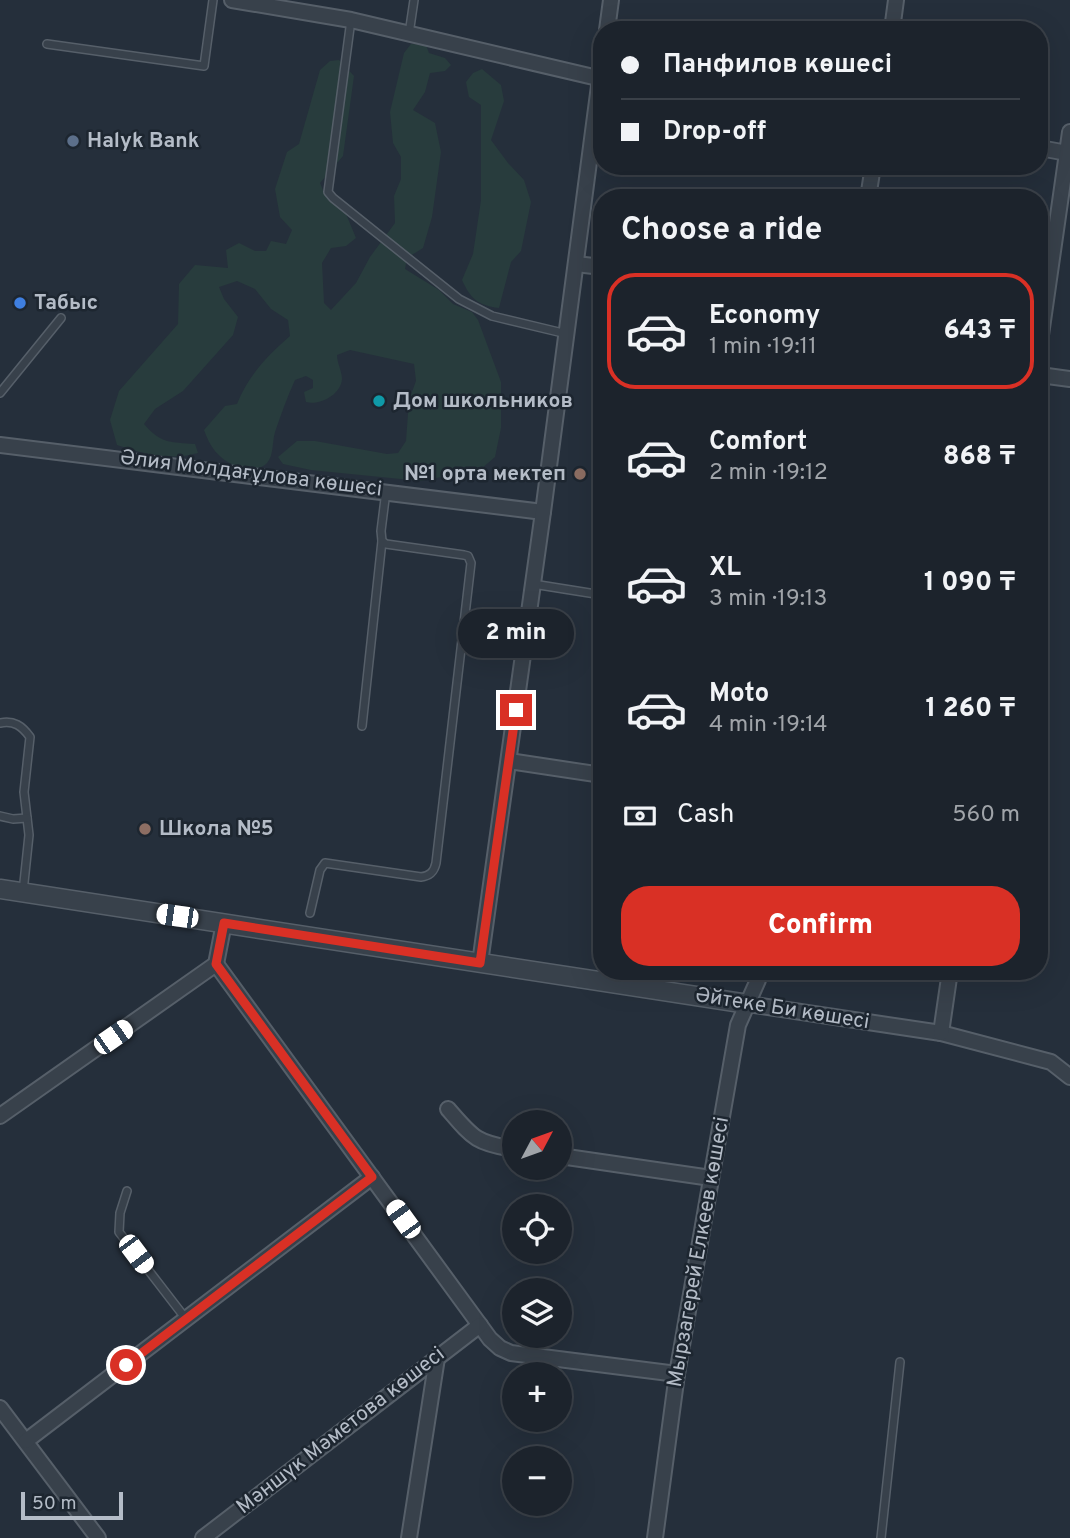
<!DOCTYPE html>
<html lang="en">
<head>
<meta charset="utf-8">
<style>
  body { margin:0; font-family:Overpass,sans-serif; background:#252b34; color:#f1f3f6; height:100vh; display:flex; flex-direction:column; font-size:26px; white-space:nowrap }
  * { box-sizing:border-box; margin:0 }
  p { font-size:23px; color:#a0a4a9 }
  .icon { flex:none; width:38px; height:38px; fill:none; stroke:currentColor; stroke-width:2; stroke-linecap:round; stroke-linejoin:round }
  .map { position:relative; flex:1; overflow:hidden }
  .drawer { position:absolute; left:593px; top:189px; width:455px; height:791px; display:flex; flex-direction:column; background:#1c232c; border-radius:28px; box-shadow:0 7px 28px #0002,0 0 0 2px #3a4048 }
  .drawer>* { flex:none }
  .guide { position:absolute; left:593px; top:21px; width:455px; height:154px; border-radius:28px; box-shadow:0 7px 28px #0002,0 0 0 2px #3a4048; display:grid; align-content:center; height:154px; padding:0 28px; background:#1c232c }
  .needle { width:46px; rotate:49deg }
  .buttons { position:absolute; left:502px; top:1110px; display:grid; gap:14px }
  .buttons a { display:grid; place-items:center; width:70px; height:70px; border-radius:50%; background:#1c232c; box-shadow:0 7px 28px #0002,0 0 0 2px #3a4048; font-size:35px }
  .scale { position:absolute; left:21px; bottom:18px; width:102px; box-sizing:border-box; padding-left:7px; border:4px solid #b4bcc7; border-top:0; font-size:19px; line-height:24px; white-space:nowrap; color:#b4bcc7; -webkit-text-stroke:5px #1d2630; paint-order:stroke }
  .end { position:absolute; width:32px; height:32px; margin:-16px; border:9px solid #d93025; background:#fff; box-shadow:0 0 0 4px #fff }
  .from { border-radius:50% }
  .bubble { position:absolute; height:49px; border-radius:24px; background:#1c232c; box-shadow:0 7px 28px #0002,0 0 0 2px #3a4048; font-size:23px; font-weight:800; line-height:49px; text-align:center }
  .car { position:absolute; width:21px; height:42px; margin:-21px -10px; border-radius:9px; box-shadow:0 0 5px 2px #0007; background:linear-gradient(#fff 24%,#345 0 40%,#fff 0 76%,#345 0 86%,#fff 0) }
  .guide b { display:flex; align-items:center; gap:24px; height:66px; font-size:26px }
  .guide b+b { border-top:2px solid #3a4048 }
  .guide i { width:18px; height:18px; background:#f1f3f6 }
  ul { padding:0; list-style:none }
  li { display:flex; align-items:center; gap:21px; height:116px; margin:0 14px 10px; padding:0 14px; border:4px solid transparent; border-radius:28px }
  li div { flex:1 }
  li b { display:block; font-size:26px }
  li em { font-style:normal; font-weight:800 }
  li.on { border-color:#d93025 }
  li>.icon { width:63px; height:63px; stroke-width:1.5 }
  h2 { padding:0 28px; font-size:32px; line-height:84px }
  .pay { display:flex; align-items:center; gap:18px; height:77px; padding:0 28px; font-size:26px }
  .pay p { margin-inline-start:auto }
  .action { display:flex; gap:14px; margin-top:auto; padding:14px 28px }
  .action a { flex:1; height:80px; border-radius:28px; background:#d93025; color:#fff; font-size:28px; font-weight:800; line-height:80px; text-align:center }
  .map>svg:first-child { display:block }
  .green { fill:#283c3d }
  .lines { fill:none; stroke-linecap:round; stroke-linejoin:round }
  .service-casing { stroke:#565f69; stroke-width:10 }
  .minor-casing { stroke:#565f69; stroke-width:18 }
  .tertiary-casing { stroke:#565f69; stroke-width:21 }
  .service { stroke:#38414b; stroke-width:7 }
  .minor { stroke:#38414b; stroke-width:14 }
  .tertiary { stroke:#38414b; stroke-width:18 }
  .route { stroke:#d93025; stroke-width:9 }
  .service-dot { fill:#5c6f8a; stroke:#1d2630; stroke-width:2.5 }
  .shop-dot { fill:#3f7fe0; stroke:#1d2630; stroke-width:2.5 }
  .culture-dot { fill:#0f9aa8; stroke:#1d2630; stroke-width:2.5 }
  .education-dot { fill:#8d6e63; stroke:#1d2630; stroke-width:2.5 }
  .labels { text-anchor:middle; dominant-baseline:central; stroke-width:5; stroke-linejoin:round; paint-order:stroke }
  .poi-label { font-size:21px; font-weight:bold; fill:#b4bcc7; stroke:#1d2630; text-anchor:start }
  .street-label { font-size:21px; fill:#b4bcc7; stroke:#1d2630 }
</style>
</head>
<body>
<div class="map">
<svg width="1070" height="1538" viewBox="0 0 1070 1538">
  <rect width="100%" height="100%" fill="#252f3b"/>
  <g class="green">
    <path d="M411 44 426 45 429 53 445 58 451 65 445 71 430 73 425 92 413 110 435 123 441 152 432 217 423 248 407 258 405 269 439 290 453 304 472 312 478 320 501 382V428L495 457 481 469 421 481 311 470 283 464 278 457 297 441H315L387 454 398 453 406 441 409 400 416 381 414 364 350 350 337 355C337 363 342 371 342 379 341 395 319 406 306 402L304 392 313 388V380L306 376 295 380C287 397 281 415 275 432 272 442 274 455 267 463 260 471 243 470 235 466 218 458 210 447 204 430L225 406 237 404C248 376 267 356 290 336L288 320 271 309 255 289 237 281 219 287 224 299 238 317 233 335 183 391 155 409 144 424C161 444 170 442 195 444L198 453C170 461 144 454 117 445L110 420 119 391 178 324 179 284 195 265 228 268 226 250 239 243 255 251H266L271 241 286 244 292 230 280 217 275 189 287 152 299 144 320 70 330 61 339 60 354 76 343 156 320 183 325 195 344 209 356 238 346 246 331 248 322 263 324 303 331 310 356 283 370 257 395 223 394 196 401 179V157L393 143 390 112 404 53Z"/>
    <path d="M482 69 501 85 504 101 491 140 508 163 524 180 531 202 521 251 511 262 499 308C477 305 471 299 462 280L473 254 481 200V105L469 97 466 82 473 73Z"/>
  </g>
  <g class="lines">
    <g class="service-casing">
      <g id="service">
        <path d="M351 20 328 192 333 198 459 299 492 316 567 334"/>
        <path d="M409 34 414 0"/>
        <path d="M47 44 204 66 213 0"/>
        <path d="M0 393 61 318"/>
        <path d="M533 584 602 595"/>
        <path d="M0 723C14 720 22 726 30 737L24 792 29 835 23 892"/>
        <path d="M362 726 382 541"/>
        <path d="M0 816 13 819 27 818"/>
        <path d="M310 913 320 870 325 863 421 877C430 876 434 872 436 863L471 563 468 556 464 555 386 544 382 541 381 531 386 491"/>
        <path d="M127 1191 120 1213 119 1232 186 1319"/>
        <path d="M881 1538 900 1362"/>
      </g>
    </g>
    <g class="minor-casing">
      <g id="minor">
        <path d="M232 0 351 20 602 79"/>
        <path d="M607 30 611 0"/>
        <path d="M892 30 896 0"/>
        <path d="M1040 148 1067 153"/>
        <path d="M868 198 873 166"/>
        <path d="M576 264 602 267"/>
        <path d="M1040 342 1070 132"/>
        <path d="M1040 375 1070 379"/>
        <path d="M0 445 543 512"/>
        <path d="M509 761 602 775"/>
        <path d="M480 963 543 512 602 63"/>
        <path d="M216 964 490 1339 500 1348 511 1353 677 1374"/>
        <path d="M748 1004 941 1033 1051 1062 1070 1077"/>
        <path d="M941 1033 950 971"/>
        <path d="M448 1109C473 1138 476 1143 514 1149"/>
        <path d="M0 1116 216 964 224 923"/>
        <path d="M560 1156 711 1178"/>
        <path d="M0 1408 98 1538"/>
        <path d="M26 1441 372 1177"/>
        <path d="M203 1538 480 1325"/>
        <path d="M409 1538 437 1358"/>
        <path d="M655 1538 677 1374 738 1025 758 980 759 971"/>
      </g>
    </g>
    <g class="tertiary-casing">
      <path id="tertiary" d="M0 889 748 1004"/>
    </g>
    <use href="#service" class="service"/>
    <use href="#minor" class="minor"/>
    <use href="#tertiary" class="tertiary"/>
  </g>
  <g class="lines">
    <path class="route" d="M126 1365 372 1177 216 964 224 923 480 963 516 710"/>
  </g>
  <circle class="service-dot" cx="73" cy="141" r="7"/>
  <circle class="shop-dot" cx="20" cy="303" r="7"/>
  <circle class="culture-dot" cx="379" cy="401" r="7"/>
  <g class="education-dot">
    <circle cx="580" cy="474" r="7"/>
    <circle cx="145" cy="829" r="7"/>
  </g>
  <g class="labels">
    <g class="poi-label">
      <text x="87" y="141">Halyk Bank</text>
      <text x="34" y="303">Табыс</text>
      <text x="393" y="401">Дом школьников</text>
      <text x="566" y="474" text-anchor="end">№1 орта мектеп</text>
      <text x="159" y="829">Школа №5</text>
    </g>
    <g class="street-label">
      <text transform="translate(251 474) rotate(7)">Әлия Молдағұлова көшесі</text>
      <text transform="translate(782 1009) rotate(9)">Әйтеке Би көшесі</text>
      <text transform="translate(699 1252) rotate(-80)">Мырзагерей Елкеев көшесі</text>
      <text transform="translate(341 1431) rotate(-38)">Мәншүк Мәметова көшесі</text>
    </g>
  </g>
</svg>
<div class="buttons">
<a><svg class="needle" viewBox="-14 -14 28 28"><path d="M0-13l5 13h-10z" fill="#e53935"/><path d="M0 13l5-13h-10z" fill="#a0a4a9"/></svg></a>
<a><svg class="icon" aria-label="locate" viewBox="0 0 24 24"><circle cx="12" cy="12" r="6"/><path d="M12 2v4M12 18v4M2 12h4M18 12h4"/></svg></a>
<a><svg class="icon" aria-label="layers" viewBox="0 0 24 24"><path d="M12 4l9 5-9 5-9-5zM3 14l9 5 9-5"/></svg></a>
<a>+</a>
<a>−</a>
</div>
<div class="scale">50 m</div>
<i class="end from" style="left:126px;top:1365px"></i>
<i class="end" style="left:516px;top:710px"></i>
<div class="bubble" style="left:458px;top:609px;width:116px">2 min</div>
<i class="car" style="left:177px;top:916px;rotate:278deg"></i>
<i class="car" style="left:113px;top:1037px;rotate:55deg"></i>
<i class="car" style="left:403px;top:1219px;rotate:324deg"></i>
<i class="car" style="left:136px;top:1254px;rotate:143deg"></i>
<div class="guide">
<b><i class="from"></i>Панфилов көшесі</b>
<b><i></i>Drop-off</b>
</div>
<section class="drawer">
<h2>Choose a ride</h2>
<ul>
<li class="on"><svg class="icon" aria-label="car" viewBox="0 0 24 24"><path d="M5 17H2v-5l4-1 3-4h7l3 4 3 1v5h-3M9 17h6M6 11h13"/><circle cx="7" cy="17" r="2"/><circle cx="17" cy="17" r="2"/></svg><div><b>Economy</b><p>1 min · 19:11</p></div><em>643 ₸</em></li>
<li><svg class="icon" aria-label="car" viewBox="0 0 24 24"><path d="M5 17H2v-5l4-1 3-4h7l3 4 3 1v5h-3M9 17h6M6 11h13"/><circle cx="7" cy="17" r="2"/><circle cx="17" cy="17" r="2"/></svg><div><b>Comfort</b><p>2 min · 19:12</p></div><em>868 ₸</em></li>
<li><svg class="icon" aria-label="car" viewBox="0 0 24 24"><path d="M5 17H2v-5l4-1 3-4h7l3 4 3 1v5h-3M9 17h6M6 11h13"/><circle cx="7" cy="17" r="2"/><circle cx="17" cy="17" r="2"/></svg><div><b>XL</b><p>3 min · 19:13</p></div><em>1 090 ₸</em></li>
<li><svg class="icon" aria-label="car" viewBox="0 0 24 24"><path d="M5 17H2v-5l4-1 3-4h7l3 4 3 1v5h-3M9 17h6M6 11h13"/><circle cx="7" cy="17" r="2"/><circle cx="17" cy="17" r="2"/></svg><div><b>Moto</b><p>4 min · 19:14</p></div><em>1 260 ₸</em></li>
</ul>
<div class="pay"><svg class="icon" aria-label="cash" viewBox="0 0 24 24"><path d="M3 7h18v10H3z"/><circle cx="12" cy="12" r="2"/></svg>Cash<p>560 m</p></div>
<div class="action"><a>Confirm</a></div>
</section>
</div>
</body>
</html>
